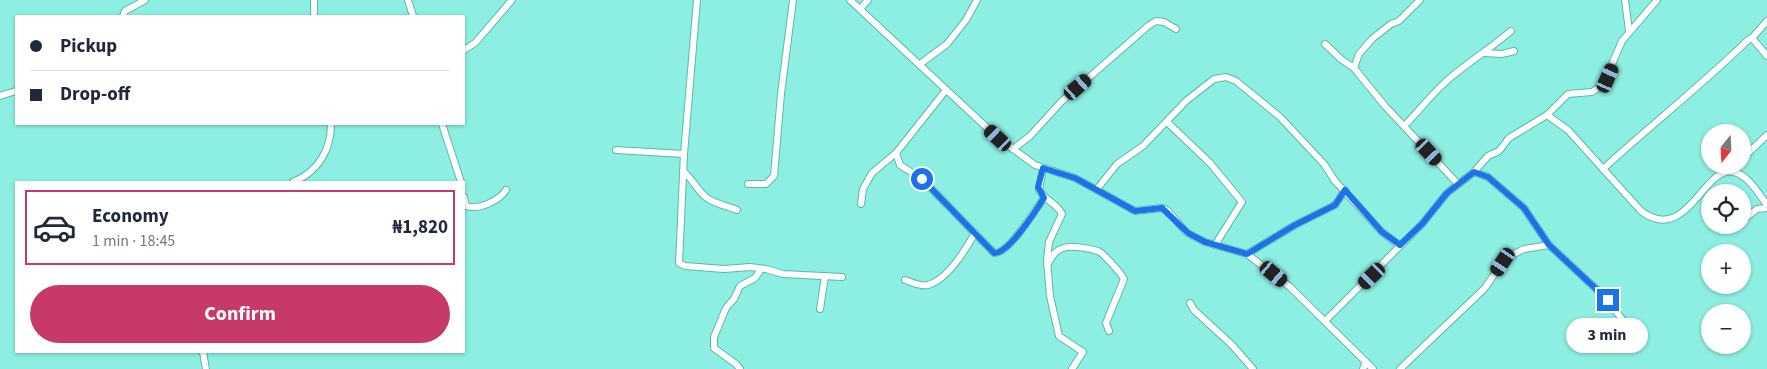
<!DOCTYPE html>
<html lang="en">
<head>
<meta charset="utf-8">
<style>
  body { margin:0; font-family:"Source Sans 3",sans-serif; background:#f2f2f3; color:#1f2937; height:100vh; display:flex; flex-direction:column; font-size:19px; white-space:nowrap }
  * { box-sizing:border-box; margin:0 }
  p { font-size:16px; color:#747a83 }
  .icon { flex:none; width:28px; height:28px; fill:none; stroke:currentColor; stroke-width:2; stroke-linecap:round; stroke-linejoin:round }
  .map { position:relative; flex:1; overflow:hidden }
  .drawer { position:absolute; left:15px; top:181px; width:450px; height:172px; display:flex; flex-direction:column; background:#fff; border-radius:0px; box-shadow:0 1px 4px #0004 }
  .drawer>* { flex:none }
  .hud { position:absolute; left:15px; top:15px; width:450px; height:110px; border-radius:0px; box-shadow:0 1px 4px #0004; display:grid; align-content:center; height:110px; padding:0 15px; background:#fff }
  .needle { width:32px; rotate:198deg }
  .controls { position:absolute; left:1701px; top:124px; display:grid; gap:10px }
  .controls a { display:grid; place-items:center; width:50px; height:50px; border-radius:50%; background:#fff; box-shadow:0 1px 4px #0004; font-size:25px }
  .end { position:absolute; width:22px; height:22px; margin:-11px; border:6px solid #1a73e8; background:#fff; box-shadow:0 0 0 2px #fff }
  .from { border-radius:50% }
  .bubble { position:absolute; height:35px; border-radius:18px; background:#fff; box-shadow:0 1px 4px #0004; font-size:16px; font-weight:700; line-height:35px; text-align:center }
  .car { position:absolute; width:15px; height:30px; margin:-15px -8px; border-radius:6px; box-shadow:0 0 4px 1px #0007; background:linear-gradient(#222 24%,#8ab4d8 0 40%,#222 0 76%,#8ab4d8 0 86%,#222 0) }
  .hud b { display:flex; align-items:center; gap:18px; height:48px; font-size:19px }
  .hud b+b { border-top:1px solid #e0e1e3 }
  .hud i { width:12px; height:12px; background:#1f2937 }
  ul { padding:9px 0 0; list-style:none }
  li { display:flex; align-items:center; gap:15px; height:75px; margin:0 10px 8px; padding:0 5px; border:2px solid transparent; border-radius:0px }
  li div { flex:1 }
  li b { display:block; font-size:19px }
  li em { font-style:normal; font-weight:700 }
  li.selected { border-color:#c63969 }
  li>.icon { width:45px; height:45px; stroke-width:1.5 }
  .button { display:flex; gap:10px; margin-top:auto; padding:10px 15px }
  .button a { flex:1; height:58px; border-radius:30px; background:#c63969; color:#fff; font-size:20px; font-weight:700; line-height:58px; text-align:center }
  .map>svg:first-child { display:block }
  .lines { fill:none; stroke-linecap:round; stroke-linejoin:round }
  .minor-casing { stroke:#56baae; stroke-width:8 }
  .minor { stroke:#fff; stroke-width:6 }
  .route { stroke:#1a73e8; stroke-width:6 }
</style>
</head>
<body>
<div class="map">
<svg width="1767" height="369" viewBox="0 0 1767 369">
  <rect width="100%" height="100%" fill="#8cefe1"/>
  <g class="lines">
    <g class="minor-casing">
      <g id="minor">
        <path d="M408 0 413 16"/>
        <path d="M697 0 684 154 679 263 685 266 724 269 750 267 766 269 783 274 842 277"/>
        <path d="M850 0 998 138 1035 165 1075 178 1135 211 1162 208 1167 210 1187 233 1205 242 1247 254 1290 287 1373 369"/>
        <path d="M1625 0 1629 31"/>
        <path d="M861 8 868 0"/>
        <path d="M123 16 125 11 145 0"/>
        <path d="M314 16V0"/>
        <path d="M1752 38 1767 21"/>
        <path d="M1325 44 1342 60 1354 68 1385 106 1458 184"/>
        <path d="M464 50 475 43 512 0"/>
        <path d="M1484 53 1502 54 1514 51"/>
        <path d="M920 64 947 44 966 20 977 0"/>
        <path d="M1354 68 1359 54 1372 39 1391 24 1399 21 1420 0"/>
        <path d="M0 96 16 91"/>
        <path d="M1547 115 1568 130 1641 211C1687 246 1704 164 1734 172 1748 175 1759 194 1767 205"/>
        <path d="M1167 122 1210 163 1242 202 1215 245"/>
        <path d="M442 124 461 182"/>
        <path d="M1405 125C1420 110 1433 92 1450 78 1470 61 1491 48 1511 31"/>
        <path d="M1013 149 1030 136 1062 101 1148 26 1156 21 1164 22 1176 29"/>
        <path d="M616 150 684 154"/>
        <path d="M896 153 900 165 922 179 994 253C1009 254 1034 211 1044 198"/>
        <path d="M1742 159 1767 135"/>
        <path d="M1043 168 1039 190C1045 201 1057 203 1062 214L1049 242 1047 260 1050 296 1059 336 1083 352 1072 369"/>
        <path d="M1603 169C1651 125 1702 85 1748 40L1752 38 1767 56"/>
        <path d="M683 171C693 179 698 192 707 198 715 204 728 206 737 210"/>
        <path d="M1474 172 1488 177 1524 208 1549 245 1606 298 1631 331 1633 344"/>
        <path d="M293 182C318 172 331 150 331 124"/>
        <path d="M748 184H766L774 176 781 94 793 0"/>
        <path d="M1097 189 1117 164 1143 146 1186 101 1214 79 1226 77 1236 81 1280 117 1324 164 1335 181 1382 232 1399 245"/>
        <path d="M464 197 466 206C479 210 499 201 506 190"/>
        <path d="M861 204 863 189 872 173 896 153 946 90"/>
        <path d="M1747 217 1757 209 1767 208"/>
        <path d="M1247 254 1295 225 1335 205 1345 190"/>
        <path d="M1047 265C1050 261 1052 255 1056 252 1065 243 1087 248 1098 251 1103 253 1121 273 1124 279L1106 323 1109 331"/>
        <path d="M905 280C911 282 921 287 928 285 947 280 966 249 975 233"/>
        <path d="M1190 303 1194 310 1232 345 1253 369"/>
        <path d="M820 309 825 276"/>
        <path d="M1325 321 1422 224 1447 193 1474 172 1488 156 1499 151 1509 138 1547 115 1568 94 1592 92 1603 85 1622 41 1657 0"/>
        <path d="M203 352 206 369"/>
        <path d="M740 369 736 364 714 348V337L726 308 734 299 740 286 755 278 761 269"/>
        <path d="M1363 369 1366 362"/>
        <path d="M1400 369 1484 289 1506 258 1524 249 1549 245"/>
      </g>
    </g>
    <use href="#minor" class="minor"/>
  </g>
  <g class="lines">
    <path class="route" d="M922 179 994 253C1009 254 1035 211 1044 198L1038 187 1043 168 1075 178 1135 211 1162 208 1188 233 1205 242 1247 254 1295 225 1335 205 1345 190 1382 232 1400 245 1422 224 1447 193 1474 172 1488 177 1524 208 1549 245 1608 300"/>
  </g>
</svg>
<div class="controls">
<a><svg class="needle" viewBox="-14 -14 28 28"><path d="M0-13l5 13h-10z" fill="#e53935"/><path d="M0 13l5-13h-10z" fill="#747a83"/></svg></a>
<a><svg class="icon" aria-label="locate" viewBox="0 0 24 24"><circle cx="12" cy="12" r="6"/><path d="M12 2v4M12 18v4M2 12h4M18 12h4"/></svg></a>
<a>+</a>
<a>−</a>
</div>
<i class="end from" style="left:922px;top:179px"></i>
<i class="end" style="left:1608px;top:300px"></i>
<div class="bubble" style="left:1566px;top:318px;width:82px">3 min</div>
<i class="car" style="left:1608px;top:78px;rotate:24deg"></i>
<i class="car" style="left:1078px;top:87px;rotate:49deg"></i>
<i class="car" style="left:998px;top:138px;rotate:313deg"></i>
<i class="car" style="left:1429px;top:152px;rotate:137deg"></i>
<i class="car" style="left:1503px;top:262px;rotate:214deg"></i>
<i class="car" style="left:1274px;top:274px;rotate:130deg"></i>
<i class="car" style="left:1372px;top:276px;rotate:226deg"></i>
<div class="hud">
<b><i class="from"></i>Pickup</b>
<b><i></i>Drop-off</b>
</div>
<section class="drawer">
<ul>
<li class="selected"><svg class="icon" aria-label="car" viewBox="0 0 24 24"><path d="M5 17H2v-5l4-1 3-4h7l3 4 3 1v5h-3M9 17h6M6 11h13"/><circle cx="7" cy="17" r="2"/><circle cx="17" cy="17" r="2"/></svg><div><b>Economy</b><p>1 min · 18:45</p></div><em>₦1,820</em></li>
</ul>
<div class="button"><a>Confirm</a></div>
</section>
</div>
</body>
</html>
